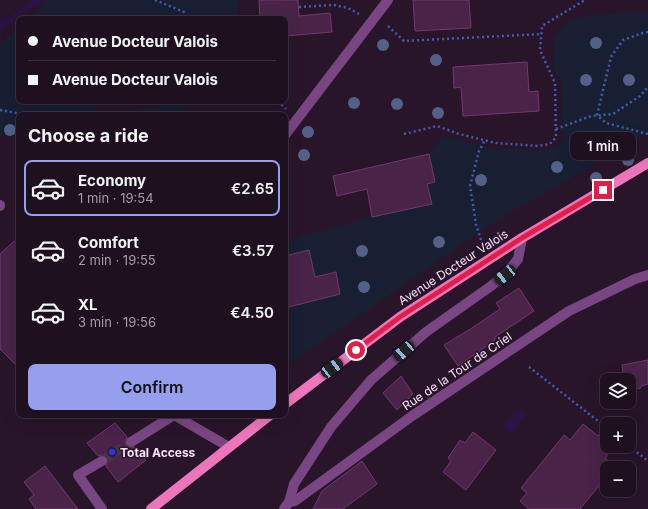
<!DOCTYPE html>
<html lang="en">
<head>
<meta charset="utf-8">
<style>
  body { margin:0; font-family:Inter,sans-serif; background:#2c1e2d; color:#f1f3f6; height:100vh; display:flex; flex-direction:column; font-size:15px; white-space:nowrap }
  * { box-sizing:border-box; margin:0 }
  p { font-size:13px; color:#a19da5 }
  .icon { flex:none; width:22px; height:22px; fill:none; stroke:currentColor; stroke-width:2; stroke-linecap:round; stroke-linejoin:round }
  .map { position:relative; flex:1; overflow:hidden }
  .sheet { position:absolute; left:16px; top:112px; width:272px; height:306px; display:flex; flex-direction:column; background:#1f1020; border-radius:8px; box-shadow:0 4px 16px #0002,0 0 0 1px #3c303e }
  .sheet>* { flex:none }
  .guide { position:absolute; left:16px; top:16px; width:272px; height:88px; border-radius:8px; box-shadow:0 4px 16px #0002,0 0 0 1px #3c303e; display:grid; align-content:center; height:88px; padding:0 12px; background:#1f1020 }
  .controls { position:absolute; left:600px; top:373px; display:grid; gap:8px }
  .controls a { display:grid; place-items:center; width:36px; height:36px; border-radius:8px; background:#1f1020; box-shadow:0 4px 16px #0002,0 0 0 1px #3c303e; font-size:20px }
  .end { position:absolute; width:18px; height:18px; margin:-9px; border:5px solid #e11d48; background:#fff; box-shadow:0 0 0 2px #fff }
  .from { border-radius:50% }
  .bubble { position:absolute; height:28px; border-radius:8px; background:#1f1020; box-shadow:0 4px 16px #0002,0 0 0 1px #3c303e; font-size:13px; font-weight:600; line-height:28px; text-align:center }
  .car { position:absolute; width:12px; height:24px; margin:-12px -6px; border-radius:5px; box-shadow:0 0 3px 1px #0007; background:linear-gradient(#222 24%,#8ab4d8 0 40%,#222 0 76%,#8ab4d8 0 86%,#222 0) }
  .guide b { display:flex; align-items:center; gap:14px; height:38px; font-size:15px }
  .guide b+b { border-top:1px solid #3c303e }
  .guide i { width:10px; height:10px; background:#f1f3f6 }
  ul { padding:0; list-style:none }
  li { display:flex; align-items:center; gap:12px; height:56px; margin:0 8px 6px; padding:0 4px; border:2px solid transparent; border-radius:8px }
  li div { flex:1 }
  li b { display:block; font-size:15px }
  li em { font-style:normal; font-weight:600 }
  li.selected { border-color:#969fed }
  li>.icon { width:36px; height:36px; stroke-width:1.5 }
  h2 { padding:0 12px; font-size:18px; line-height:48px }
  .action { display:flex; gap:8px; margin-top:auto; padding:8px 12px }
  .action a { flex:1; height:46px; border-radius:8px; background:#969fed; color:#111; font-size:16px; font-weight:600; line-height:46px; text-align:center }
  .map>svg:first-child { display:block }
  .green { fill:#191f33 }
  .water { fill:#291345 }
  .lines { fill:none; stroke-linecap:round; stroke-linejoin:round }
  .stream { stroke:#291345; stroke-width:6 }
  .building { fill:#492348; stroke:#723871 }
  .minor-tunnel { stroke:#483449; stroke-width:10; stroke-dasharray:10 5; stroke-linecap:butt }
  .path { stroke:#415db0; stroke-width:2.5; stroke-dasharray:2 3; stroke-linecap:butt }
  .minor { stroke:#794683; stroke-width:10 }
  .major { stroke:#ed76ba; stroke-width:10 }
  .tree { fill:#536188 }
  .route { stroke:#e11d48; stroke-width:5 }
  .poi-dot { fill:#2638e3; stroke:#29152a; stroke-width:1.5 }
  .labels { text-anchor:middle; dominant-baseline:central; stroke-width:3; stroke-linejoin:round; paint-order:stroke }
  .street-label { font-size:12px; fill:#f9e2fb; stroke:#29152a }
  .poi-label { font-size:12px; font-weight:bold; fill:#f9e2fb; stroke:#29152a; text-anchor:start }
</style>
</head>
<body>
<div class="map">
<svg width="648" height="509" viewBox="0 0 648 509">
  <rect width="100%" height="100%" fill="#29152a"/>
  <g class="green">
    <path d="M49 0H237L239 19H28Z"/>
    <path d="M648 12V133L608 157 494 222 285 367V308L340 294 336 273 315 277 309 250 285 256V241L372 217 432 204 427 184 434 182 429 154 442 136 491 148 549 150 563 141 561 79 554 71V36L571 21 587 15Z"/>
    <path d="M19 27V101H94L96 115H19V136L0 134V44Z"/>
    <path d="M185 101 187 115H104Z"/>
  </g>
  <path class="water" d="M517 408 526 415 512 434 503 427Z"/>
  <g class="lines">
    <path class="stream" d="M0 26 39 0"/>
  </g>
  <g class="building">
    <path d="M259 0H298L299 16 330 13 332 32 285 36V19H260Z"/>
    <path d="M413 0H469L471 28 415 31Z"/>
    <path d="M527 62 529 92 538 91 539 111 463 116 461 87 454 88 453 67Z"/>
    <path d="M429 154 435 182 427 184 432 204 372 217 367 189 337 196 333 176Z"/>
    <path d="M19 237V368L0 349V254Z"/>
    <path d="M309 250 315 277 336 272 340 294 285 308V256Z"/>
    <path d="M519 288 534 311 495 337V340L458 366 444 345 472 328 500 309 496 303Z"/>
    <path d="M648 360V384L641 386V388L629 390V380H607V394L603 376 623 372 622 365Z"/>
    <path d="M401 376 413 394 397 410 383 393Z"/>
    <path d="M115 423 127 437 125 442 126 446 131 448 135 447 146 460 118 482 106 466 108 461 107 457 102 455 98 456 87 443Z"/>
    <path d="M583 424 598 436 607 425V456L605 458 612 464 609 468H607V471L599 480 602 482 580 509H529L520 501 527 493 521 488 564 435 570 440Z"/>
    <path d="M473 432 496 450 466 490 443 472 451 461 448 458 460 440 465 443Z"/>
    <path d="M362 461 377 484 343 509H313L322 491Z"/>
    <path d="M45 466 78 509H36L29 499 34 495 24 482Z"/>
  </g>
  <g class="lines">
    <path class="minor-tunnel" d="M102 461 131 442"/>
    <g class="path">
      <path d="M155 0 184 12 185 19"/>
      <path d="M299 7 334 5 348 8 359 14"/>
      <path d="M388 26 404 41 542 34"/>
      <path d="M648 32 643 33 623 40 611 57 597 115 606 123 648 134"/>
      <path d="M278 101 286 109"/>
      <path d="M0 110 28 115"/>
      <path d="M556 129 591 116 613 114 640 96 648 87"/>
      <path d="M404 134 437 126 459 134 496 143 538 146 550 144 556 137 555 83 540 50 542 26 585 0"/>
      <path d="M481 240 476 224 470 186 479 151 485 140"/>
      <path d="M529 367 607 428"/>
      <path d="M629 446 648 461"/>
    </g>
    <g class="minor">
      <path d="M285 135 388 0"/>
      <path d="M0 205V206"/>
      <path d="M131 442 174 415 229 447"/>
      <path d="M102 461 78 475 102 509"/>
      <path d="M289 502 295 501 412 416 569 311 635 279 648 275"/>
      <path d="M284 509 289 502 294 484 331 427 371 380 426 332 491 286 505 275 518 259 522 238"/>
    </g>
    <g class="major">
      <path d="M285 404 400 317 522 238 648 163"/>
      <path d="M151 509 270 415"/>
    </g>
  </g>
  <g class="tree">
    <circle cx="596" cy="43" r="6"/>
    <circle cx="383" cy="45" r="6"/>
    <circle cx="436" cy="60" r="6"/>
    <circle cx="586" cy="80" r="6"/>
    <circle cx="629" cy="80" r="6"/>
    <circle cx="354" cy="103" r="6"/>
    <circle cx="397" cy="104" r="6"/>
    <circle cx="438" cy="113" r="6"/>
    <circle cx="10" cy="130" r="6"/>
    <circle cx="308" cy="132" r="6"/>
    <circle cx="304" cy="155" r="6"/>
    <circle cx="628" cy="160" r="6"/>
    <circle cx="557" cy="167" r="6"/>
    <circle cx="596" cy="178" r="6"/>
    <circle cx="481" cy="180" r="6"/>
    <circle cx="439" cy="242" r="6"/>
    <circle cx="362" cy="251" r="6"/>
    <circle cx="364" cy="287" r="6"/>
  </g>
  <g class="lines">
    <path class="route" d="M356 350 400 317 522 238 603 190"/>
  </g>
  <circle class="poi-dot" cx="112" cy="452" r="4"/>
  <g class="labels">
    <g class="street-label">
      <text transform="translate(453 267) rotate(-33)">Avenue Docteur Valois</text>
      <text transform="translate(457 371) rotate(-34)">Rue de la Tour de Criel</text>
    </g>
    <g class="poi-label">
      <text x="120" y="452">Total Access</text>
    </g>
  </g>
</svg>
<div class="controls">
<a><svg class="icon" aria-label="layers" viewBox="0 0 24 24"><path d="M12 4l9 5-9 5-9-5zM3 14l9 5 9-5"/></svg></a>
<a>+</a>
<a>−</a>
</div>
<i class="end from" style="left:356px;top:350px"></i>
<i class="end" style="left:603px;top:190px"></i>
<div class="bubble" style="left:570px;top:132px;width:66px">1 min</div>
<i class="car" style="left:505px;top:275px;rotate:232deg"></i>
<i class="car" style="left:404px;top:351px;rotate:229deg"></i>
<i class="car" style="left:332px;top:368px;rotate:53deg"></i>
<div class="guide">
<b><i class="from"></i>Avenue Docteur Valois</b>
<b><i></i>Avenue Docteur Valois</b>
</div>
<section class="sheet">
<h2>Choose a ride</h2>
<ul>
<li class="selected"><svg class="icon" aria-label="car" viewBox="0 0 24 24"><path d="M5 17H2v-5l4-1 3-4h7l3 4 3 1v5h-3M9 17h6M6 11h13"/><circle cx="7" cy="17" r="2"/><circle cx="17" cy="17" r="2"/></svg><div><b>Economy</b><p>1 min · 19:54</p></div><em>€2.65</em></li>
<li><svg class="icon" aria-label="car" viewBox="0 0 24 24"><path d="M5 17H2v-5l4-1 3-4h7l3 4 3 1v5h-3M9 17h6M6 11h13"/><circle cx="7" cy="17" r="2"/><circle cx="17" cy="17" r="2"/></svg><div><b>Comfort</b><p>2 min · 19:55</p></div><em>€3.57</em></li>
<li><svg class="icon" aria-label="car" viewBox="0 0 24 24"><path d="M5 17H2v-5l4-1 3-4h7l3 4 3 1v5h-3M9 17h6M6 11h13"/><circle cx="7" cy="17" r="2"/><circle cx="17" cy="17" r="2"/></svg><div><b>XL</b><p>3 min · 19:56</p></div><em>€4.50</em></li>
</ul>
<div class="action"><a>Confirm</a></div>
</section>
</div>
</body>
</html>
